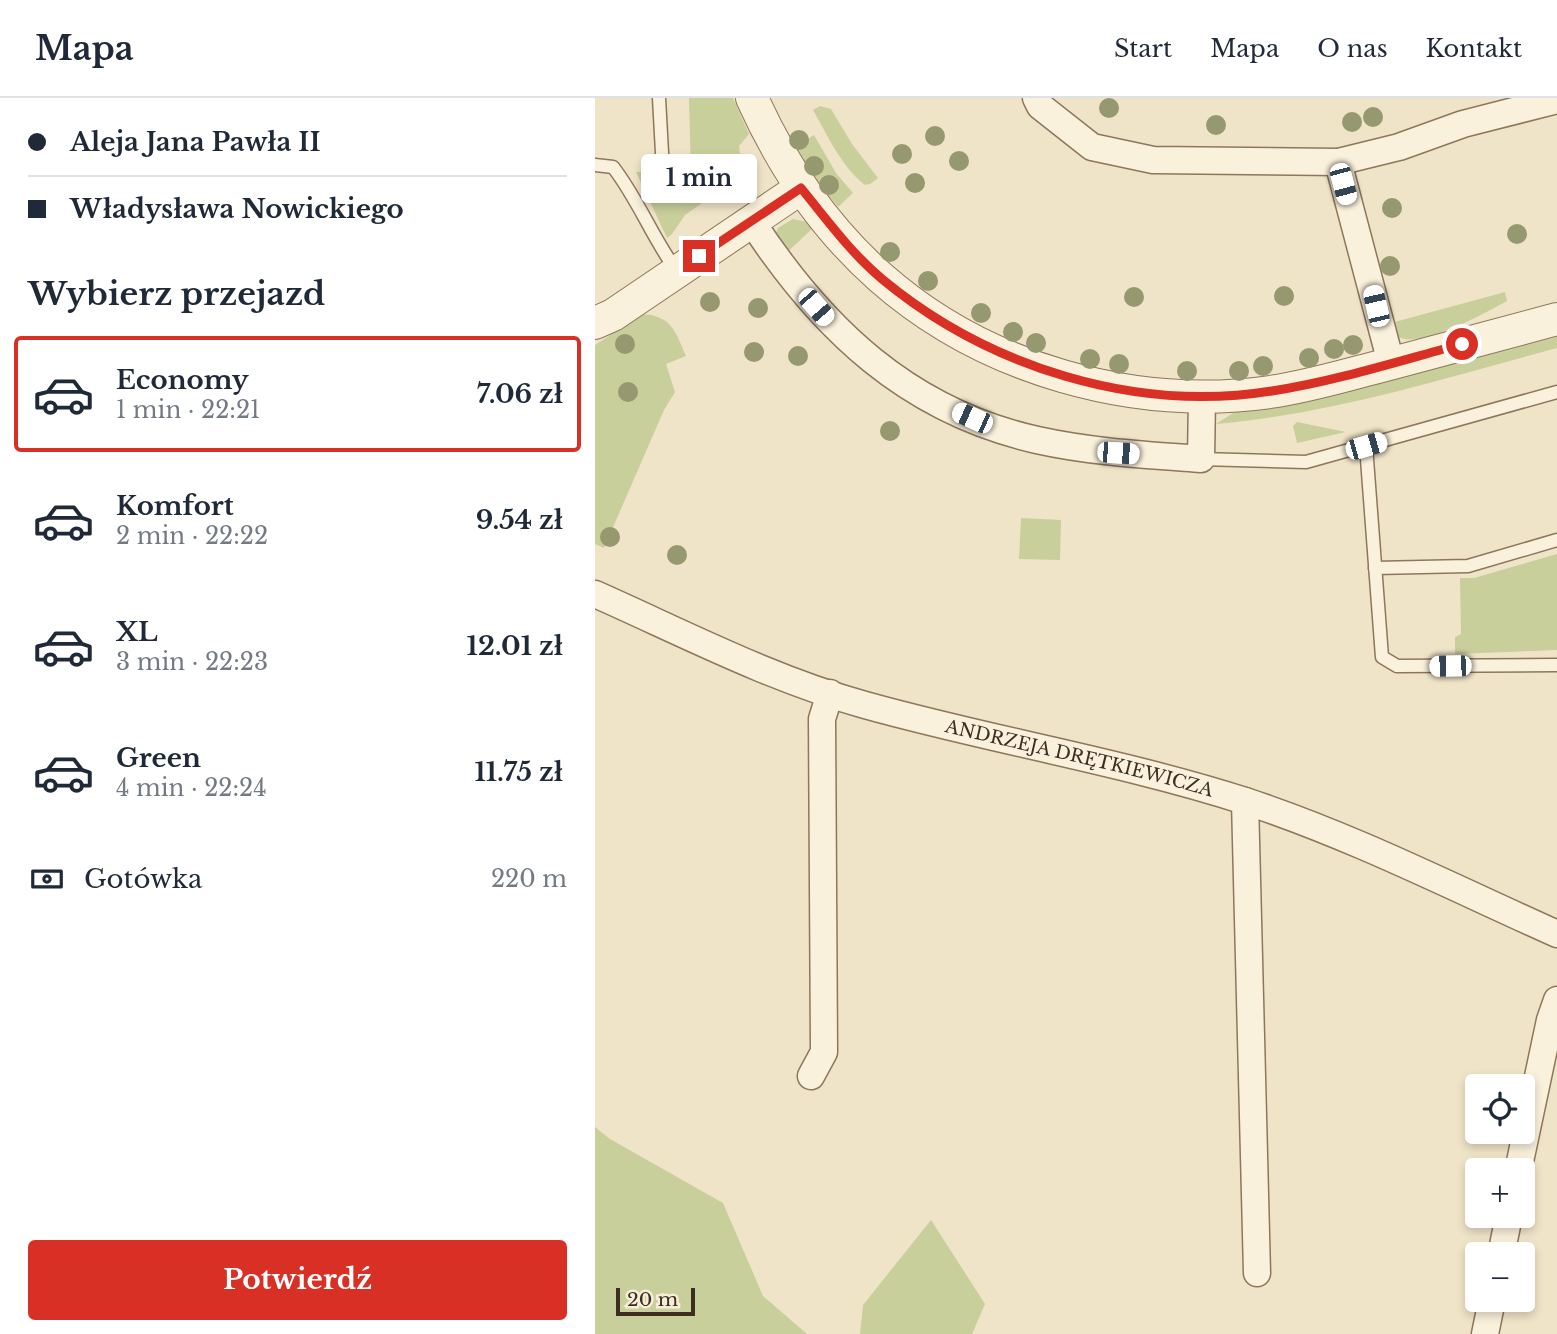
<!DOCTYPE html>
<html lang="pl">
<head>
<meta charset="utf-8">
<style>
  body { margin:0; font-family:"Libre Baskerville",serif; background:#f2f2f3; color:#1f2937; height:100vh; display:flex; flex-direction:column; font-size:26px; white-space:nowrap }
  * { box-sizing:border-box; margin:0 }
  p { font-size:23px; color:#747a83 }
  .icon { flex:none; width:38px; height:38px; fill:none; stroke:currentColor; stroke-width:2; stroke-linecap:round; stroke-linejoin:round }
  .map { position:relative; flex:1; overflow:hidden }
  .panel { display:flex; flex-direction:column; background:#fff; width:595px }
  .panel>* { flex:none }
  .banner { display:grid; align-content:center; height:154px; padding:0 28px; background:#fff }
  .tools { position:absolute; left:870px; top:976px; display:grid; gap:14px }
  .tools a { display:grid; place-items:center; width:70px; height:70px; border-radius:7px; background:#fff; box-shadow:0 4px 10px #0003; font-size:35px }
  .scale { position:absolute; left:21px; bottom:18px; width:79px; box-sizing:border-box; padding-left:7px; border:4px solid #3d2e20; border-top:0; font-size:19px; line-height:24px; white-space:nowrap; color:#3d2e20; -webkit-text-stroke:5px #f7eed8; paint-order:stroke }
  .end { position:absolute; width:32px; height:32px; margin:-16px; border:9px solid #d93025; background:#fff; box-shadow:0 0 0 4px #fff }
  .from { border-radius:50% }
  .bubble { position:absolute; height:49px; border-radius:7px; background:#fff; box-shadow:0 4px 10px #0003; font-size:23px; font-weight:800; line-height:49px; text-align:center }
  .car { position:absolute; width:21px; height:42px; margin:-21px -10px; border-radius:9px; box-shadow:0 0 5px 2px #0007; background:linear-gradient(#fff 24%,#345 0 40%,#fff 0 76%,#345 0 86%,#fff 0) }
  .banner b { display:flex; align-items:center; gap:24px; height:66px; font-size:26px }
  .banner b+b { border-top:2px solid #e0e1e3 }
  .banner i { width:18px; height:18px; background:#1f2937 }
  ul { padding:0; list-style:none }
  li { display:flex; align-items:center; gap:21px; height:116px; margin:0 14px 10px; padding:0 14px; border:4px solid transparent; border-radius:7px }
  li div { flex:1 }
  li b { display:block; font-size:26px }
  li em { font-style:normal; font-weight:800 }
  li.current { border-color:#d93025 }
  li>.icon { width:63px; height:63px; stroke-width:1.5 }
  h2 { padding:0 28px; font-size:32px; line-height:84px }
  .pay { display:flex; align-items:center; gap:18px; height:77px; padding:0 28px; font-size:26px }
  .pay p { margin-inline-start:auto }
  .primary-button { display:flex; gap:14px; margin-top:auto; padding:14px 28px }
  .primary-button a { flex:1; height:80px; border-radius:7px; background:#d93025; color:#fff; font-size:28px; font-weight:800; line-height:80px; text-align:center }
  header { display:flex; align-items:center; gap:42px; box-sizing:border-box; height:98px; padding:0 35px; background:#fff; border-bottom:2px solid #e0e1e3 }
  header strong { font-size:33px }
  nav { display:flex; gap:38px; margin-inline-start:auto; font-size:24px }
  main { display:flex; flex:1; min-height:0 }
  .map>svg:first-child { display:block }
  .green { fill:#c9cf9b }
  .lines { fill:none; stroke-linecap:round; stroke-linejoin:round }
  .service-casing { stroke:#8d765c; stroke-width:15 }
  .minor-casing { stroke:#8d765c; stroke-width:29 }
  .tertiary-casing { stroke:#8d765c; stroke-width:34 }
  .service { stroke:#faf1dc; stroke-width:12 }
  .minor { stroke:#faf1dc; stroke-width:26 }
  .tertiary { stroke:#faf1dc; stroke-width:32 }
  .tree { fill:#96986f }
  .route { stroke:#d93025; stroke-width:9 }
  .labels { text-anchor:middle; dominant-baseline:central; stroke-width:6; stroke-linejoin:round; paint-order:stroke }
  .street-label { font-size:18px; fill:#3d2e20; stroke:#f7eed8 }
</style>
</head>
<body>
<header>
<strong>Mapa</strong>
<nav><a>Start</a><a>Mapa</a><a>O nas</a><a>Kontakt</a></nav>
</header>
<main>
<section class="panel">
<div class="banner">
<b><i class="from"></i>Aleja Jana Pawła II</b>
<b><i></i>Władysława Nowickiego</b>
</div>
<h2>Wybierz przejazd</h2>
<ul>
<li class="current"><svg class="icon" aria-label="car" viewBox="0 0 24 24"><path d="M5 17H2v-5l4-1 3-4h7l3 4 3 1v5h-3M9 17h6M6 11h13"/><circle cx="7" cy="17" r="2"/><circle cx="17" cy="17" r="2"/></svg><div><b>Economy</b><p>1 min · 22:21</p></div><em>7.06 zł</em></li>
<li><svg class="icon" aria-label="car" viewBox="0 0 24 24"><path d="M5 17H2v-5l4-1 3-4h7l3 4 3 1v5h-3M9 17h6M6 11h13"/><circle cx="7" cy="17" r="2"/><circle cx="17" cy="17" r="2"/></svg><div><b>Komfort</b><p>2 min · 22:22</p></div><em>9.54 zł</em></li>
<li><svg class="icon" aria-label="car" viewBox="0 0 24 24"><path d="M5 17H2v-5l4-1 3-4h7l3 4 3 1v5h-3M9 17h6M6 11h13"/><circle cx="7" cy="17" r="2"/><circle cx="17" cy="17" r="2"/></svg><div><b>XL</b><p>3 min · 22:23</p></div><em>12.01 zł</em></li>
<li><svg class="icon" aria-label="car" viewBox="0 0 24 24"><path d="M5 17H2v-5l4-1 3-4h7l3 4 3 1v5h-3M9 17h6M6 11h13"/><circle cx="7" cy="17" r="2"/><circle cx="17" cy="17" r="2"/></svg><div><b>Green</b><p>4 min · 22:24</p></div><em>11.75 zł</em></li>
</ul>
<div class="pay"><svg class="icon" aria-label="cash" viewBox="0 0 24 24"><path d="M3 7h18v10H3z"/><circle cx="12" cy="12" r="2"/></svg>Gotówka<p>220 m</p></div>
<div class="primary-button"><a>Potwierdź</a></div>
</section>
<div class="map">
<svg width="962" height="1236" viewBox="0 0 962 1236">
  <rect width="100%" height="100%" fill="#f0e4c8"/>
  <g class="green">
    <path d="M94 0H138L154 36 144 48 147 73 144 79 90 117 77 136 72 140 41 74 59 73 61 94C78 94 86 96 96 80Z"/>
    <path d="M225 8 236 11 257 46 283 80 275 86 270 87C246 68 233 38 218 12Z"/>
    <path d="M219 37 241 75 258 95 243 109 220 81 201 48Z"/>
    <path d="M198 121 212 124 218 130 187 159 180 138 183 130Z"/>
    <path d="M910 194 912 203C892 214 822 253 802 238L796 225Z"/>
    <path d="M47 216C77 218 80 233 91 258L71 266 80 294 69 312 9 450 0 446V247Z"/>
    <path d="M962 236V250C850 280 737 316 621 326L641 313Z"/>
    <path d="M702 324 751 334 702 345 698 328Z"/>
    <path d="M426 420 466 422 465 462 424 461Z"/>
    <path d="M962 456V552L860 556V539L866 536 865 480H879Z"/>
    <path d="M0 1029 15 1041 128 1105 168 1198 212 1236H0Z"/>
    <path d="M336 1122 390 1206 377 1236H265L268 1207Z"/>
  </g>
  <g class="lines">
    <g class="service-casing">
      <g id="service">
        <path d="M64 0 68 73"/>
        <path d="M0 67 18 69C43 101 57 139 81 172"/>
        <path d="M771 348 787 559 802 568 962 567"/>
        <path d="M606 361 711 364 962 294"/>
        <path d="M780 470 873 468 962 442"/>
      </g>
    </g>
    <g class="minor-casing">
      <g id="minor">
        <path d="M441 0 445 8 497 49 558 62 743 64 804 49 868 26 962 2"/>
        <path d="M743 64 796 265"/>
        <path d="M157 124C227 231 313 313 442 342 496 354 551 357 606 361L607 299"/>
        <path id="s1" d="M0 496C88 535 176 581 270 607 395 642 525 663 650 703 757 738 859 790 962 836"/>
        <path d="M650 703 662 1175"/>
        <path d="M216 978 229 954 227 621 235 595"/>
        <path d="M923 1073 955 922 962 902"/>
        <path d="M906 1157 914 1118"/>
        <path d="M890 1236 897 1202"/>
      </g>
    </g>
    <g class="tertiary-casing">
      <g id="tertiary">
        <path d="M157 0C187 67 230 130 285 179 389 271 538 313 675 294 711 289 747 278 783 269 843 253 902 237 962 221"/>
        <path d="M0 225 18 217 206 90"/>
      </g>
    </g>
    <use href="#service" class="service"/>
    <use href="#minor" class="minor"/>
    <use href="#tertiary" class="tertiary"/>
  </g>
  <g class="tree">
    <circle cx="514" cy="10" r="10"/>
    <circle cx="778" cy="19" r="10"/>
    <circle cx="757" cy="24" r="10"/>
    <circle cx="621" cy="27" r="10"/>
    <circle cx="340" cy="38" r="10"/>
    <circle cx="204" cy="42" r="10"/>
    <circle cx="307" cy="56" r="10"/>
    <circle cx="364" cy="63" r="10"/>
    <circle cx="219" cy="68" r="10"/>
    <circle cx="320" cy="85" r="10"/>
    <circle cx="234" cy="87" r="10"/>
    <circle cx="797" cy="110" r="10"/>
    <circle cx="922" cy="136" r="10"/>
    <circle cx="295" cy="154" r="10"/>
    <circle cx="795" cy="168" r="10"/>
    <circle cx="333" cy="183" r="10"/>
    <circle cx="689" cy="198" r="10"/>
    <circle cx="539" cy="199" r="10"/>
    <circle cx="115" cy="204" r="10"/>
    <circle cx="163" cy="210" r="10"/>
    <circle cx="386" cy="215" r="10"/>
    <circle cx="418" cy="234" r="10"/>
    <circle cx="441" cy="245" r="10"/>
    <circle cx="30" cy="246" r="10"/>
    <circle cx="758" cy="247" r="10"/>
    <circle cx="739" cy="251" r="10"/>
    <circle cx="159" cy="254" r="10"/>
    <circle cx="203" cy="258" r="10"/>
    <circle cx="714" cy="260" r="10"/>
    <circle cx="495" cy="261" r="10"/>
    <circle cx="524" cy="266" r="10"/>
    <circle cx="668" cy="268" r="10"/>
    <circle cx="592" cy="273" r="10"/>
    <circle cx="644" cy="273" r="10"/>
    <circle cx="33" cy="294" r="10"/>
    <circle cx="295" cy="333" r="10"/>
    <circle cx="15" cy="439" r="10"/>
    <circle cx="82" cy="457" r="10"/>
  </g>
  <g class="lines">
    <path class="route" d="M104 158 206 90C232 122 256 155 287 181 393 269 540 315 677 293 741 283 804 263 867 246"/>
  </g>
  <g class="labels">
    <g class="street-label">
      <text stroke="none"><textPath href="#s1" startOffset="513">ANDRZEJA DRĘTKIEWICZA</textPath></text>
    </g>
  </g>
</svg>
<div class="tools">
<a><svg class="icon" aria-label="locate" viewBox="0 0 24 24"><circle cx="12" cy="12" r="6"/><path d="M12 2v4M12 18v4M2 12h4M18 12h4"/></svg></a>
<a>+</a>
<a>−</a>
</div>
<div class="scale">20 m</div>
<i class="end from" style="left:867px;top:246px"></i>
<i class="end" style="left:104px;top:158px"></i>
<div class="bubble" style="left:46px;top:56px;width:116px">1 min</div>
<i class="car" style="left:748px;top:86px;rotate:165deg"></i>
<i class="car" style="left:781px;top:208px;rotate:347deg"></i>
<i class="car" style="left:221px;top:209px;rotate:139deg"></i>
<i class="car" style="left:377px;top:320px;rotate:294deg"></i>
<i class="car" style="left:771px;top:348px;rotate:74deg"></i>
<i class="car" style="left:523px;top:355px;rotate:94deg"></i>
<i class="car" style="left:855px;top:568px;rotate:269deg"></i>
</div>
</main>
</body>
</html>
